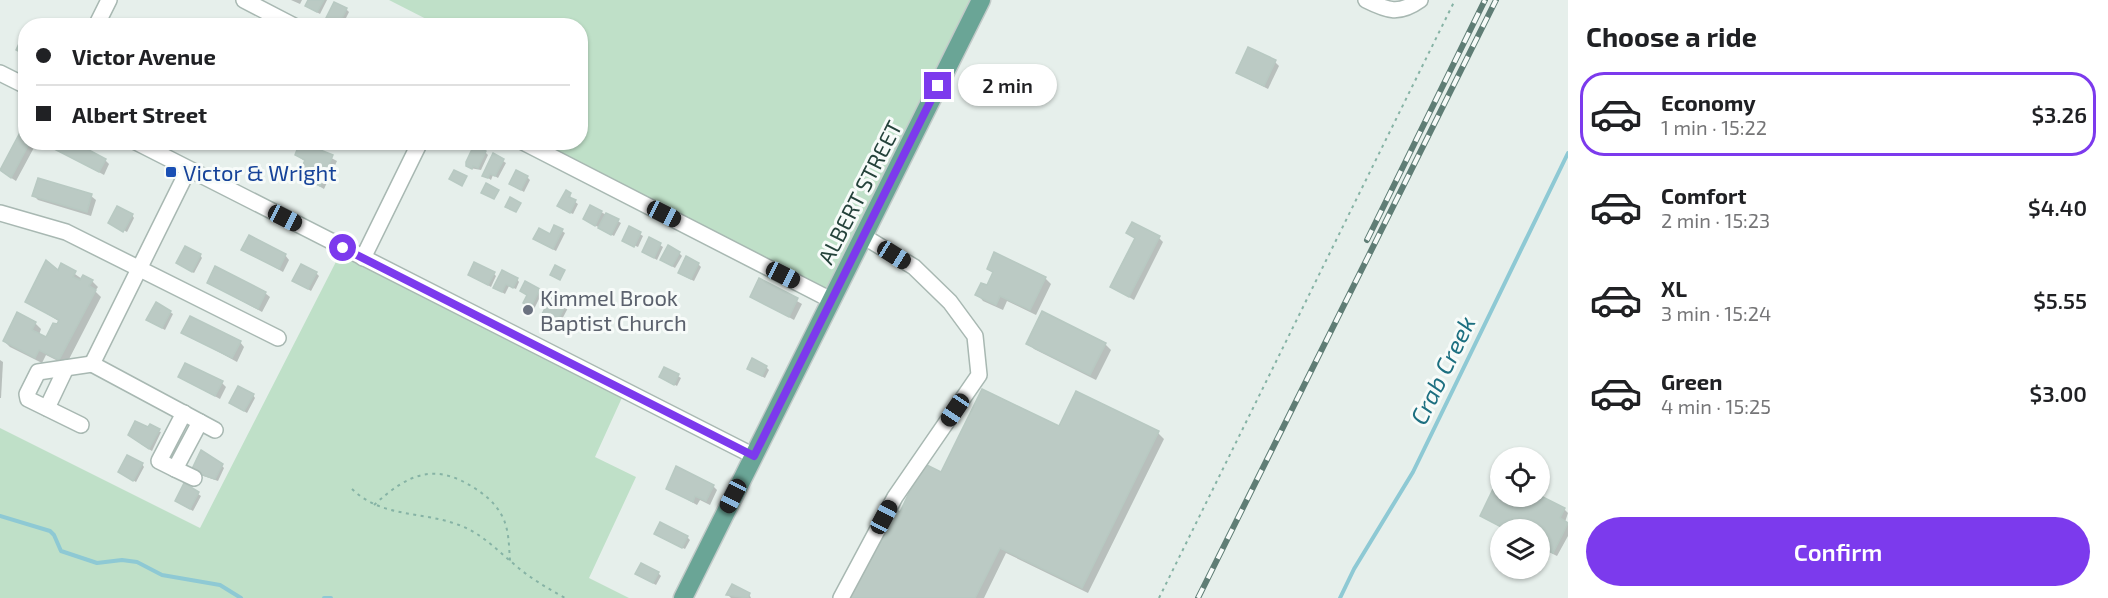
<!DOCTYPE html>
<html lang="en">
<head>
<meta charset="utf-8">
<style>
  body { margin:0; font-family:"Exo 2",sans-serif; background:#f2f2f2; color:#202124; height:100vh; display:flex; flex-direction:column; font-size:22px; white-space:nowrap }
  * { box-sizing:border-box; margin:0 }
  p { font-size:20px; color:#757577 }
  .icon { flex:none; width:33px; height:33px; fill:none; stroke:currentColor; stroke-width:2; stroke-linecap:round; stroke-linejoin:round }
  .map { position:relative; flex:1; overflow:hidden }
  .side { display:flex; flex-direction:column; background:#fff; width:540px }
  .side>* { flex:none }
  .banner { position:absolute; left:18px; top:18px; width:570px; height:132px; border-radius:24px; box-shadow:0 2px 4px #0004; display:grid; align-content:center; height:132px; padding:0 18px; background:#fff }
  .buttons { position:absolute; left:1490px; top:447px; display:grid; gap:12px }
  .buttons a { display:grid; place-items:center; width:60px; height:60px; border-radius:50%; background:#fff; box-shadow:0 2px 4px #0004; font-size:30px }
  .end { position:absolute; width:27px; height:27px; margin:-14px; border:8px solid #7c3aed; background:#fff; box-shadow:0 0 0 3px #fff }
  .from { border-radius:50% }
  .bubble { position:absolute; height:42px; border-radius:21px; background:#fff; box-shadow:0 2px 4px #0004; font-size:20px; font-weight:600; line-height:42px; text-align:center }
  .car { position:absolute; width:18px; height:36px; margin:-18px -9px; border-radius:8px; box-shadow:0 0 4px 2px #0007; background:linear-gradient(#222 24%,#8ab4d8 0 40%,#222 0 76%,#8ab4d8 0 86%,#222 0) }
  .banner b { display:flex; align-items:center; gap:21px; height:57px; font-size:22px }
  .banner b+b { border-top:2px solid #e0e0e0 }
  .banner i { width:15px; height:15px; background:#202124 }
  ul { padding:0; list-style:none }
  li { display:flex; align-items:center; gap:18px; height:84px; margin:0 12px 9px; padding:0 6px; border:3px solid transparent; border-radius:24px }
  li div { flex:1 }
  li b { display:block; font-size:22px }
  li em { font-style:normal; font-weight:600 }
  li.on { border-color:#7c3aed }
  li>.icon { width:54px; height:54px; stroke-width:1.5 }
  h2 { padding:0 18px; font-size:27px; line-height:72px }
  .action { display:flex; gap:12px; margin-top:auto; padding:12px 18px }
  .action a { flex:1; height:69px; border-radius:36px; background:#7c3aed; color:#fff; font-size:24px; font-weight:600; line-height:69px; text-align:center }
  main { display:flex; flex:1; min-height:0 }
  .map>svg:first-child { display:block }
  .green { fill:#bfe0c8 }
  .shadow { fill:#0003 }
  .lines { fill:none; stroke-linecap:round; stroke-linejoin:round }
  .stream { stroke:#8ec9d4; stroke-width:4 }
  .building { fill:#bbcac4; stroke:#b8c9c2; stroke-width:1.5 }
  .minor-casing { stroke:#a8b8b2; stroke-width:18 }
  .major-casing { stroke:#c2cac8; stroke-width:21 }
  .path { stroke:#86b3a5; stroke-width:2; stroke-dasharray:3 4.5; stroke-linecap:butt }
  .minor { stroke:#fff; stroke-width:15 }
  .major { stroke:#6aa596; stroke-width:18 }
  .rail-casing { stroke:#5f7d75; stroke-width:6 }
  .rail { stroke:#f7fbf9; stroke-width:4; stroke-dasharray:11; stroke-linecap:butt }
  .route { stroke:#7c3aed; stroke-width:8 }
  .transit-dot { fill:#1a4fb4; stroke:#f7fbf9; stroke-width:2 }
  .worship-dot { fill:#6b7280; stroke:#f7fbf9; stroke-width:2 }
  .labels { text-anchor:middle; dominant-baseline:central; stroke-width:6; stroke-linejoin:round; paint-order:stroke }
  .transit-label { font-size:22px; fill:#164399; stroke:#f7fbf9; text-anchor:start }
  .street-label { font-size:22px; fill:#24423a; stroke:#f7fbf9 }
  .worship-label { font-size:22px; fill:#5b616d; stroke:#f7fbf9; text-anchor:start }
  .water-label { font-size:24px; font-style:italic; fill:#1c6f80; stroke:#f7fbf9 }
</style>
</head>
<body>
<main>
<div class="map">
<svg width="1568" height="598" viewBox="0 0 1568 598">
  <rect width="100%" height="100%" fill="#e6efeb"/>
  <g class="green">
    <path d="M389 0H981L831 300 523 143 580 142V26L438 25Z"/>
    <path d="M343 248 625 391 595 457 636 477 589 578 629 598H0V428L200 528Z"/>
  </g>
  <g class="shadow">
    <path d="M291 0H302L300 4Z"/>
    <path d="M309 0H327L320 14 309 8Z"/>
    <path d="M346 9 349 12 342 26 328 18Z"/>
    <path d="M225 19 236 25V26H222Z"/>
    <path d="M1275 62 1279 66 1268 89 1237 73Z"/>
    <path d="M24 127 26 142H37L16 181 1 171Z"/>
    <path d="M302 143 337 161 324 189 300 175 306 162 296 155Z"/>
    <path d="M56 148 105 160 109 164 104 175Z"/>
    <path d="M485 152 488 155 481 170 470 168Z"/>
    <path d="M494 155 506 163 498 178 493 175 491 180 484 175Z"/>
    <path d="M527 177 530 180 524 192 511 184Z"/>
    <path d="M570 194 571 199 578 204 573 214 562 209Z"/>
    <path d="M34 196H91L96 200 91 216 38 200Z"/>
    <path d="M601 212 621 223 614 236 584 219Z"/>
    <path d="M132 215 134 218 127 232 110 223Z"/>
    <path d="M630 228 643 236 638 247 625 241Z"/>
    <path d="M562 231 565 233 556 251 535 239Z"/>
    <path d="M1128 233 1159 238 1163 242 1134 300 1112 287 1136 239Z"/>
    <path d="M650 239 663 247 657 260 643 251Z"/>
    <path d="M243 249 285 255 289 260 283 272Z"/>
    <path d="M679 253 682 256 675 268 665 262Z"/>
    <path d="M200 255 202 258 194 273 178 263Z"/>
    <path d="M698 264 701 267 694 281 682 275Z"/>
    <path d="M62 265 82 279 92 281 98 287 95 291 101 297 66 365 46 355 42 363 10 347 4 341 35 323 41 329 39 335 47 339 58 326 60 322 27 301 58 272Z"/>
    <path d="M988 268 1045 278 1051 284 1036 315 1007 301 1003 310 983 301 977 294 988 287 994 274Z"/>
    <path d="M316 273 319 276 311 291 294 281Z"/>
    <path d="M494 274 496 276 491 287 469 275Z"/>
    <path d="M517 279 519 282 516 289 509 286 505 294 495 288Z"/>
    <path d="M760 280 802 304 794 320 752 296Z"/>
    <path d="M209 283 265 293 270 297 262 312Z"/>
    <path d="M539 290 542 293 534 309 524 303 528 295 522 291Z"/>
    <path d="M567 301 570 304 558 327 542 318Z"/>
    <path d="M170 312 173 314 165 330 151 322Z"/>
    <path d="M183 332 240 342 244 347 237 362Z"/>
    <path d="M1028 343 1105 344 1111 350 1096 380 1034 349Z"/>
    <path d="M0 360 3 362 1 398H0Z"/>
    <path d="M766 367 769 370 765 378 748 369Z"/>
    <path d="M665 369 681 378 677 386 661 377Z"/>
    <path d="M180 377 222 383 226 387 220 399Z"/>
    <path d="M253 395 255 398 247 413 231 403Z"/>
    <path d="M1059 428 1158 433 1164 439 1088 593 1006 553 984 598H852L901 514 942 474Z"/>
    <path d="M149 429 161 432 152 451 141 444Z"/>
    <path d="M142 464 144 467 136 482 119 472Z"/>
    <path d="M222 466 224 468 218 481 195 473Z"/>
    <path d="M184 485 201 496 193 511 176 501Z"/>
    <path d="M713 486 717 490 710 505 700 500 697 505 667 488Z"/>
    <path d="M1500 489V496L1564 509 1568 513 1565 522 1568 523V536L1557 556 1539 547V530H1505L1481 515Z"/>
    <path d="M659 536 687 537 690 540 685 549Z"/>
    <path d="M658 573 661 576 656 585 637 574Z"/>
    <path d="M749 594 751 598H731L728 595Z"/>
  </g>
  <g class="lines">
    <g class="stream">
      <path d="M0 516 50 531 54 535 61 551 97 563 122 560 137 562 162 575 220 585 241 598"/>
      <path d="M324 598H331"/>
      <path d="M1340 598 1354 569 1413 472 1568 153"/>
    </g>
  </g>
  <g class="building">
    <path d="M308 0H324L317 12 305 6Z"/>
    <path d="M334 2 347 8 339 24 326 18Z"/>
    <path d="M25 31H26V55L16 50Z"/>
    <path d="M1248 47 1276 60 1264 86 1236 73Z"/>
    <path d="M24 125 26 142H30L11 178 0 170Z"/>
    <path d="M57 142H74L106 159 99 172 54 149Z"/>
    <path d="M300 142 333 155 320 186 298 176 305 160 295 155Z"/>
    <path d="M474 145 486 151 478 168 473 166 472 169 466 166V162Z"/>
    <path d="M493 153 504 159 495 176 490 174 488 178 482 176Z"/>
    <path d="M454 170 467 176 462 186 449 179Z"/>
    <path d="M516 170 528 176 521 190 509 184Z"/>
    <path d="M38 178 92 194 87 212 32 196Z"/>
    <path d="M486 183 499 190 494 199 481 193Z"/>
    <path d="M566 190 571 193 569 197 576 200 570 213 557 206Z"/>
    <path d="M510 197 521 203 516 212 505 207Z"/>
    <path d="M590 205 602 211 595 226 583 219Z"/>
    <path d="M117 206 133 214 123 232 108 223Z"/>
    <path d="M606 213 619 219 611 235 598 228Z"/>
    <path d="M1132 222 1160 236 1129 297 1110 287 1135 238 1126 233Z"/>
    <path d="M554 225 563 229 553 249 533 239 539 228 550 234Z"/>
    <path d="M629 226 641 232 634 247 622 241Z"/>
    <path d="M249 235 286 254 279 269 241 250Z"/>
    <path d="M649 237 661 243 654 258 642 252Z"/>
    <path d="M668 245 680 252 672 266 660 260Z"/>
    <path d="M185 246 201 254 192 272 176 263Z"/>
    <path d="M994 252 1046 277 1030 310 1000 296 996 305 975 295 981 283 987 285 993 272 987 269Z"/>
    <path d="M686 256 699 263 691 279 678 273Z"/>
    <path d="M46 260 58 270 61 263 76 271 73 277 80 280 83 275 93 280 89 286 96 290 59 360 39 350 35 358 3 341 17 312 36 322 32 330 46 337 53 323 57 324 59 320 25 302Z"/>
    <path d="M474 262 495 272 488 285 468 275Z"/>
    <path d="M301 264 317 272 308 289 292 281Z"/>
    <path d="M555 265 565 270 560 280 550 275Z"/>
    <path d="M215 266 266 292 258 309 207 283Z"/>
    <path d="M502 270 518 278 513 288 506 284 502 292 493 288Z"/>
    <path d="M759 278 798 298 789 317 750 297Z"/>
    <path d="M525 281 540 289 531 307 523 303 527 295 520 291Z"/>
    <path d="M553 293 568 300 555 326 540 318Z"/>
    <path d="M156 302 171 311 162 328 146 320Z"/>
    <path d="M1042 311 1106 343 1090 375 1026 344Z"/>
    <path d="M190 316 241 341 232 358 181 333Z"/>
    <path d="M752 358 767 366 762 376 747 369Z"/>
    <path d="M185 363 223 381 215 396 178 377Z"/>
    <path d="M664 367 679 374 674 385 659 377Z"/>
    <path d="M238 386 254 394 244 411 229 403Z"/>
    <path d="M982 389 1059 426 1076 391 1159 431 1082 588 1000 548 975 598H850L894 509 900 512 923 463 941 472Z"/>
    <path d="M135 421 148 427 150 424 160 429 149 449 128 435Z"/>
    <path d="M201 450 223 464 215 479 191 471Z"/>
    <path d="M127 455 143 463 133 481 118 472Z"/>
    <path d="M676 466 714 485 706 501 695 496 693 502 666 489Z"/>
    <path d="M184 483 199 492 190 509 175 501Z"/>
    <path d="M1495 485 1500 487V496L1539 495 1565 508 1560 518 1568 523 1553 553 1539 546V530H1507L1480 516Z"/>
    <path d="M660 522 688 536 682 548 654 534Z"/>
    <path d="M641 563 659 572 653 583 635 574Z"/>
    <path d="M732 584 750 593 748 598 726 595Z"/>
  </g>
  <g class="lines">
    <g class="minor-casing">
      <g id="minor">
        <path d="M244 0 294 26"/>
        <path d="M1366 0C1388 11 1399 15 1420 0"/>
        <path d="M96 26 109 0"/>
        <path d="M0 73 26 86"/>
        <path d="M136 142 754 456"/>
        <path d="M523 142 831 300"/>
        <path d="M188 170 92 364 215 430"/>
        <path d="M0 213 66 232 278 338"/>
        <path d="M363 258 420 142"/>
        <path d="M47 408 66 368"/>
        <path d="M184 413 159 461 175 469 200 422"/>
        <path d="M81 425 28 399 27 394 38 372 92 364"/>
        <path d="M175 469 194 478"/>
        <path d="M841 598 895 497 979 375 975 336 950 302 914 267 863 236"/>
      </g>
    </g>
    <g class="major-casing">
      <path id="major" d="M683 598 981 0"/>
    </g>
    <g class="path">
      <path d="M352 489C382 518 422 511 459 525 481 533 497 550 515 565 530 578 547 588 565 598"/>
      <path d="M374 505C409 473 435 462 476 489 488 497 498 506 504 520 509 532 509 547 510 561"/>
      <path d="M1159 598 1455 0"/>
    </g>
    <use href="#minor" class="minor"/>
    <use href="#major" class="major"/>
    <g class="rail-casing">
      <g id="rail">
        <path d="M1367 240 1485 0"/>
        <path d="M1198 598 1496 0"/>
      </g>
    </g>
    <use href="#rail" class="rail"/>
  </g>
  <g class="lines">
    <path class="route" d="M343 248 754 456 938 86"/>
  </g>
  <rect class="transit-dot" x="165" y="166" width="12" height="12" rx="3"/>
  <circle class="worship-dot" cx="528" cy="310" r="6"/>
  <g class="labels">
    <g class="transit-label">
      <text x="183" y="172">Victor &amp; Wright</text>
    </g>
    <g class="street-label">
      <text transform="translate(859 192) rotate(-63)">ALBERT STREET</text>
    </g>
    <g class="worship-label">
      <text x="540" y="297">Kimmel Brook<tspan x="540" dy="25">Baptist Church</tspan></text>
    </g>
    <g class="water-label">
      <text transform="translate(1442 370) rotate(-64)">Crab Creek</text>
    </g>
  </g>
</svg>
<div class="buttons">
<a><svg class="icon" aria-label="locate" viewBox="0 0 24 24"><circle cx="12" cy="12" r="6"/><path d="M12 2v4M12 18v4M2 12h4M18 12h4"/></svg></a>
<a><svg class="icon" aria-label="layers" viewBox="0 0 24 24"><path d="M12 4l9 5-9 5-9-5zM3 14l9 5 9-5"/></svg></a>
</div>
<i class="end from" style="left:343px;top:248px"></i>
<i class="end" style="left:938px;top:86px"></i>
<div class="bubble" style="left:958px;top:64px;width:99px">2 min</div>
<i class="car" style="left:664px;top:214px;rotate:117deg"></i>
<i class="car" style="left:285px;top:218px;rotate:117deg"></i>
<i class="car" style="left:894px;top:255px;rotate:122deg"></i>
<i class="car" style="left:783px;top:275px;rotate:117deg"></i>
<i class="car" style="left:955px;top:410px;rotate:214deg"></i>
<i class="car" style="left:733px;top:496px;rotate:207deg"></i>
<i class="car" style="left:884px;top:517px;rotate:28deg"></i>
<div class="banner">
<b><i class="from"></i>Victor Avenue</b>
<b><i></i>Albert Street</b>
</div>
</div>
<section class="side">
<h2>Choose a ride</h2>
<ul>
<li class="on"><svg class="icon" aria-label="car" viewBox="0 0 24 24"><path d="M5 17H2v-5l4-1 3-4h7l3 4 3 1v5h-3M9 17h6M6 11h13"/><circle cx="7" cy="17" r="2"/><circle cx="17" cy="17" r="2"/></svg><div><b>Economy</b><p>1 min · 15:22</p></div><em>$3.26</em></li>
<li><svg class="icon" aria-label="car" viewBox="0 0 24 24"><path d="M5 17H2v-5l4-1 3-4h7l3 4 3 1v5h-3M9 17h6M6 11h13"/><circle cx="7" cy="17" r="2"/><circle cx="17" cy="17" r="2"/></svg><div><b>Comfort</b><p>2 min · 15:23</p></div><em>$4.40</em></li>
<li><svg class="icon" aria-label="car" viewBox="0 0 24 24"><path d="M5 17H2v-5l4-1 3-4h7l3 4 3 1v5h-3M9 17h6M6 11h13"/><circle cx="7" cy="17" r="2"/><circle cx="17" cy="17" r="2"/></svg><div><b>XL</b><p>3 min · 15:24</p></div><em>$5.55</em></li>
<li><svg class="icon" aria-label="car" viewBox="0 0 24 24"><path d="M5 17H2v-5l4-1 3-4h7l3 4 3 1v5h-3M9 17h6M6 11h13"/><circle cx="7" cy="17" r="2"/><circle cx="17" cy="17" r="2"/></svg><div><b>Green</b><p>4 min · 15:25</p></div><em>$3.00</em></li>
</ul>
<div class="action"><a>Confirm</a></div>
</section>
</main>
</body>
</html>
